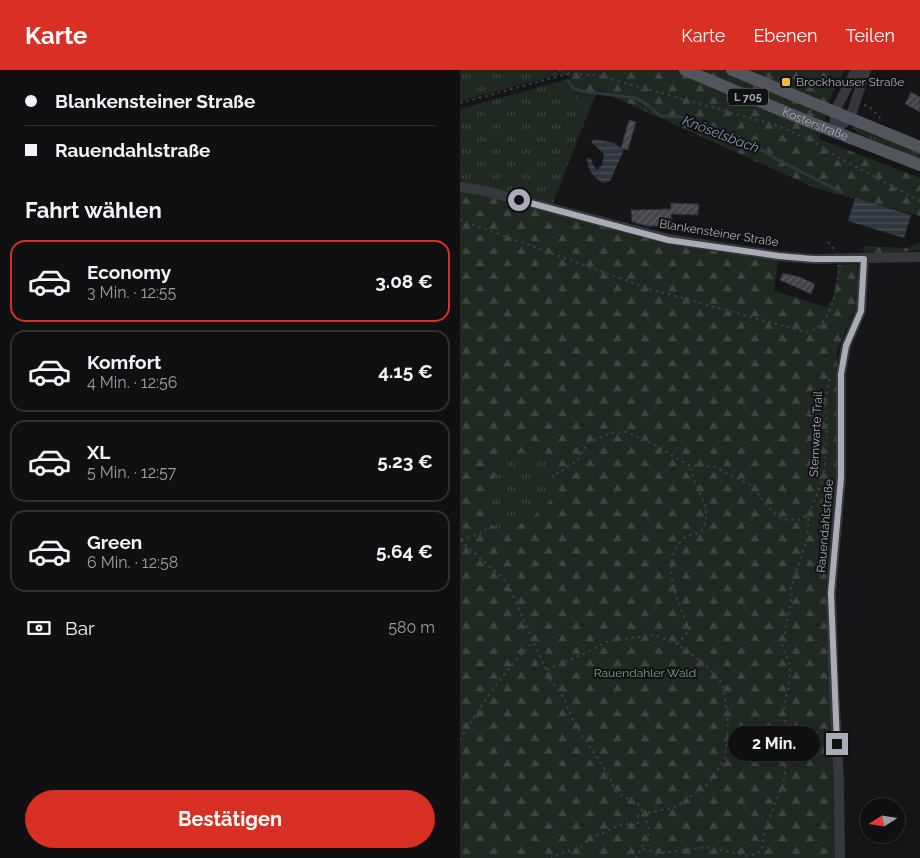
<!DOCTYPE html>
<html lang="de">
<head>
<meta charset="utf-8">
<style>
  body { margin:0; font-family:Raleway,sans-serif; background:#19191b; color:#f1f3f6; height:100vh; display:flex; flex-direction:column; font-size:19px; white-space:nowrap }
  * { box-sizing:border-box; margin:0 }
  p { font-size:16px; color:#9c9d9f }
  .icon { flex:none; width:28px; height:28px; fill:none; stroke:currentColor; stroke-width:2; stroke-linecap:round; stroke-linejoin:round }
  .map { position:relative; flex:1; overflow:hidden }
  .drawer { display:flex; flex-direction:column; background:#101012; width:460px }
  .drawer>* { flex:none }
  .hud { display:grid; align-content:center; height:110px; padding:0 25px; background:#101012 }
  .needle { width:32px; rotate:258deg }
  .buttons { position:absolute; left:400px; top:728px; display:grid; gap:10px }
  .buttons a { display:grid; place-items:center; width:45px; height:45px; border-radius:50%; background:#101012; box-shadow:0 2px 12px #0003,0 0 0 1px #303032; font-size:25px }
  .end { position:absolute; width:22px; height:22px; margin:-11px; border:6px solid #a9acb7; background:#111; box-shadow:0 0 0 2px #111 }
  .from { border-radius:50% }
  .bubble { position:absolute; height:35px; border-radius:18px; background:#101012; box-shadow:0 2px 12px #0003,0 0 0 1px #303032; font-size:16px; font-weight:700; line-height:35px; text-align:center }
  .hud b { display:flex; align-items:center; gap:18px; height:48px; font-size:19px }
  .hud b+b { border-top:1px solid #303032 }
  .hud i { width:12px; height:12px; background:#f1f3f6 }
  ul { padding:0; list-style:none }
  li { display:flex; align-items:center; gap:15px; height:82px; margin:0 10px 8px; padding:0 15px; border:2px solid #303032; border-radius:15px }
  li div { flex:1 }
  li b { display:block; font-size:19px }
  li em { font-style:normal; font-weight:700 }
  li.on { border-color:#d93025 }
  li>.icon { width:45px; height:45px; stroke-width:1.5 }
  h2 { padding:0 25px; font-size:22px; line-height:60px }
  .pay { display:flex; align-items:center; gap:12px; height:55px; padding:0 25px; font-size:19px }
  .pay p { margin-inline-start:auto }
  .button { display:flex; gap:10px; margin-top:auto; padding:10px 25px }
  .button a { flex:1; height:58px; border-radius:30px; background:#d93025; color:#fff; font-size:20px; font-weight:700; line-height:58px; text-align:center }
  header { display:flex; align-items:center; gap:30px; box-sizing:border-box; height:70px; padding:0 25px; background:#d93025; color:#fff }
  header strong { font-size:24px }
  nav { display:flex; gap:28px; margin-inline-start:auto; font-size:18px }
  main { display:flex; flex:1; min-height:0 }
  .map>svg:first-child { display:block }
  .grass { fill:url(#grass-tufts) }
  .forest { fill:url(#forest-firs); fill-rule:evenodd }
  .water { fill:url(#water-rules) }
  .lines { fill:none; stroke-linecap:round; stroke-linejoin:round }
  .stream { stroke:#2f363d; stroke-width:3 }
  .building { fill:url(#building-hatch); stroke:#303034 }
  .path { stroke:#3d3f44; stroke-width:2; stroke-dasharray:2.5 4; stroke-linecap:butt }
  .minor { stroke:#37383d; stroke-width:10 }
  .major { stroke:#53555c; stroke-width:12 }
  .route { stroke:#a9acb7; stroke-width:6 }
  .poi-dot { fill:#ebbc3b; stroke:#111113; stroke-width:2 }
  .labels { text-anchor:middle; dominant-baseline:central; stroke-width:4; stroke-linejoin:round; paint-order:stroke }
  .shield { fill:#111113; stroke:#7b7e86; stroke-width:1 }
  .shield-label { font-size:11px; font-weight:bold; fill:#a9acb7 }
  .poi-label { font-size:12px; fill:#a9acb7; stroke:#111113; text-anchor:start }
  .street-label { font-size:12px; fill:#a9acb7; stroke:#111113 }
  .park-label { font-size:12px; fill:#80a285; stroke:#111113 }
  .water-label { font-size:14px; font-style:italic; fill:#8197b1; stroke:#111113 }
</style>
</head>
<body>
<header>
<strong>Karte</strong>
<nav><a>Karte</a><a>Ebenen</a><a>Teilen</a></nav>
</header>
<main>
<section class="drawer">
<div class="hud">
<b><i class="from"></i>Blankensteiner Straße</b>
<b><i></i>Rauendahlstraße</b>
</div>
<h2>Fahrt wählen</h2>
<ul>
<li class="on"><svg class="icon" aria-label="car" viewBox="0 0 24 24"><path d="M5 17H2v-5l4-1 3-4h7l3 4 3 1v5h-3M9 17h6M6 11h13"/><circle cx="7" cy="17" r="2"/><circle cx="17" cy="17" r="2"/></svg><div><b>Economy</b><p>3 Min. · 12:55</p></div><em>3.08 €</em></li>
<li><svg class="icon" aria-label="car" viewBox="0 0 24 24"><path d="M5 17H2v-5l4-1 3-4h7l3 4 3 1v5h-3M9 17h6M6 11h13"/><circle cx="7" cy="17" r="2"/><circle cx="17" cy="17" r="2"/></svg><div><b>Komfort</b><p>4 Min. · 12:56</p></div><em>4.15 €</em></li>
<li><svg class="icon" aria-label="car" viewBox="0 0 24 24"><path d="M5 17H2v-5l4-1 3-4h7l3 4 3 1v5h-3M9 17h6M6 11h13"/><circle cx="7" cy="17" r="2"/><circle cx="17" cy="17" r="2"/></svg><div><b>XL</b><p>5 Min. · 12:57</p></div><em>5.23 €</em></li>
<li><svg class="icon" aria-label="car" viewBox="0 0 24 24"><path d="M5 17H2v-5l4-1 3-4h7l3 4 3 1v5h-3M9 17h6M6 11h13"/><circle cx="7" cy="17" r="2"/><circle cx="17" cy="17" r="2"/></svg><div><b>Green</b><p>6 Min. · 12:58</p></div><em>5.64 €</em></li>
</ul>
<div class="pay"><svg class="icon" aria-label="cash" viewBox="0 0 24 24"><path d="M3 7h18v10H3z"/><circle cx="12" cy="12" r="2"/></svg>Bar<p>580 m</p></div>
<div class="button"><a>Bestätigen</a></div>
</section>
<div class="map">
<svg width="460" height="788" viewBox="0 0 460 788">
  <defs>
    <pattern id="grass-tufts" width="24" height="20" patternUnits="userSpaceOnUse" patternTransform="scale(1.25)"><rect width="24" height="20" fill="#202822"/><path d="M3 7l-1-3M5 7V3M7 7l1-3M15 17l-1-3M17 17v-4M19 17l1-3" fill="none" stroke="#3e4440"/></pattern>
    <pattern id="forest-firs" width="22" height="20" patternUnits="userSpaceOnUse" patternTransform="scale(1.25)"><rect width="22" height="20" fill="#202822"/><path d="M5 1l3.5 6h-7zM16 11l3.5 6h-7z" fill="#3e4440"/></pattern>
    <pattern id="water-rules" width="6" height="5" patternUnits="userSpaceOnUse" patternTransform="scale(1.25)"><rect width="6" height="5" fill="#2f363d"/><path d="M0 2.5h6" fill="none" stroke="#4a5057"/></pattern>
    <pattern id="building-hatch" width="6" height="6" patternUnits="userSpaceOnUse" patternTransform="scale(1.25)"><rect width="6" height="6" fill="#434348"/><path d="M-1 1l2-2M0 6l6-6M5 7l2-2" fill="none" stroke="#5b5b60"/></pattern>
  </defs>
  <rect width="100%" height="100%" fill="#161618"/>
  <g class="grass">
    <path d="M0 0H93L100 4 0 31Z"/>
    <path d="M112 8 124 35 131 36 92 135 0 113V39Z"/>
    <path d="M394 57 460 83V89L397 63 392 58Z"/>
    <path d="M64 382 84 387 96 404 97 424C75 444 63 463 30 457L21 435 31 412 50 386Z"/>
  </g>
  <g class="forest">
    <path d="M93 0H385L372 23 359 69 460 108V146L355 118 138 20 131 36 124 35 106 19 112 8Z"/>
    <path d="M0 122 26 124 318 190 314 221 366 237C376 231 378 207 377 195L397 194 399 230 377 281 378 411 366 517 378 788H0ZM64 382 84 387 96 404 97 424C75 444 63 463 30 456L21 435 31 412 50 386Z"/>
    <path d="M460 172V180L404 185 403 176 448 178Z"/>
  </g>
  <g class="water">
    <path d="M134 69 154 73 164 80 150 111 143 113C134 108 127 100 127 88L131 89 133 95 137 100 142 95 144 84 131 72Z"/>
    <path d="M395 128 451 145 444 168 388 151Z"/>
  </g>
  <g class="lines">
    <g class="stream">
      <path d="M99 0 100 1"/>
      <path d="M108 11 113 18 121 21 175 28 182 31 201 46 221 47 283 69 322 92 383 123"/>
    </g>
  </g>
  <g class="building">
    <path d="M451 22 460 27V42L445 34Z"/>
    <path d="M169 50 176 52 168 80 161 78Z"/>
    <path d="M211 133 239 134 238 145 211 144 212 156H187L172 152 171 140 211 139Z"/>
    <path d="M323 203 340 207 355 214 351 224 320 210Z"/>
  </g>
  <g class="lines">
    <g class="path">
      <path d="M0 33 107 4 137 5 315 55 351 70 372 84 460 131"/>
      <path d="M404 35 409 36 421 49"/>
      <path d="M0 150 190 219 345 262C370 261 378 217 379 197"/>
      <path d="M368 172 374 179"/>
      <path d="M96 404 117 391 129 372 150 363 167 362 197 376 228 395 255 397 292 416 308 437 321 449 339 450 349 444"/>
      <path d="M0 470 47 512 90 609 104 628 114 653 148 704 157 723 178 734 184 744 189 760 188 767 176 788"/>
      <path d="M1 470 17 465 32 455"/>
      <path d="M217 574 230 560C219 534 198 493 223 469 227 465 236 464 241 462L246 451V437L228 395"/>
      <path d="M87 600 121 585 149 571 194 565 217 574 248 597 263 615 268 653 265 689 249 713 216 737 178 745V755L163 754 155 757 130 769 119 778 102 783 91 788"/>
      <path d="M0 670C21 635 44 601 73 572"/>
      <path d="M183 779 203 783 246 777 288 786 296 784 301 781 307 754 322 716 325 705 326 674 324 635 329 617 330 595 322 576 332 526 330 520 347 469 349 444 364 407 367 357 365 335 370 305"/>
    </g>
    <g class="minor">
      <path d="M374 61 390 48 406 0"/>
      <path d="M374 61 375 41 396 0"/>
      <path d="M0 117 26 121 208 169 319 186 353 189 460 187"/>
      <path d="M380 788 379 711 374 618 371 523 381 408V304L386 276 401 241 404 189"/>
    </g>
    <g class="major">
      <path id="s1" d="M225 0 352 53 460 95"/>
      <path d="M272 0 460 77"/>
    </g>
  </g>
  <g class="lines">
    <path class="route" d="M59 130 208 170 319 186 353 189H404L401 241 386 276 381 304V408L371 523 377 674"/>
  </g>
  <rect class="poi-dot" x="321" y="7" width="10" height="10" rx="2.5"/>
  <g class="labels">
    <rect class="shield" x="268" y="18.5" width="40" height="17" rx="4"/>
    <g class="shield-label">
      <text x="288" y="27">L 705</text>
    </g>
    <g class="poi-label">
      <text x="336" y="12">Brockhauser Straße</text>
    </g>
    <g class="street-label">
      <text stroke="none"><textPath href="#s1" startOffset="141">Kosterstraße</textPath></text>
      <text transform="translate(259 163) rotate(9)">Blankensteiner Straße</text>
      <text transform="translate(356 364) rotate(-87)">Sternwarte Trail</text>
      <text transform="translate(365 456) rotate(-85)">Rauendahlstraße</text>
    </g>
    <g class="park-label">
      <text x="185" y="603">Rauendahler Wald</text>
    </g>
    <g class="water-label">
      <text transform="translate(261 64) rotate(21)">Knöselsbach</text>
    </g>
  </g>
</svg>
<div class="buttons">
<a><svg class="needle" viewBox="-14 -14 28 28"><path d="M0-13l5 13h-10z" fill="#e53935"/><path d="M0 13l5-13h-10z" fill="#9c9d9f"/></svg></a>
</div>
<i class="end from" style="left:59px;top:130px"></i>
<i class="end" style="left:377px;top:674px"></i>
<div class="bubble" style="left:268px;top:656px;width:92px">2 Min.</div>
</div>
</main>
</body>
</html>
